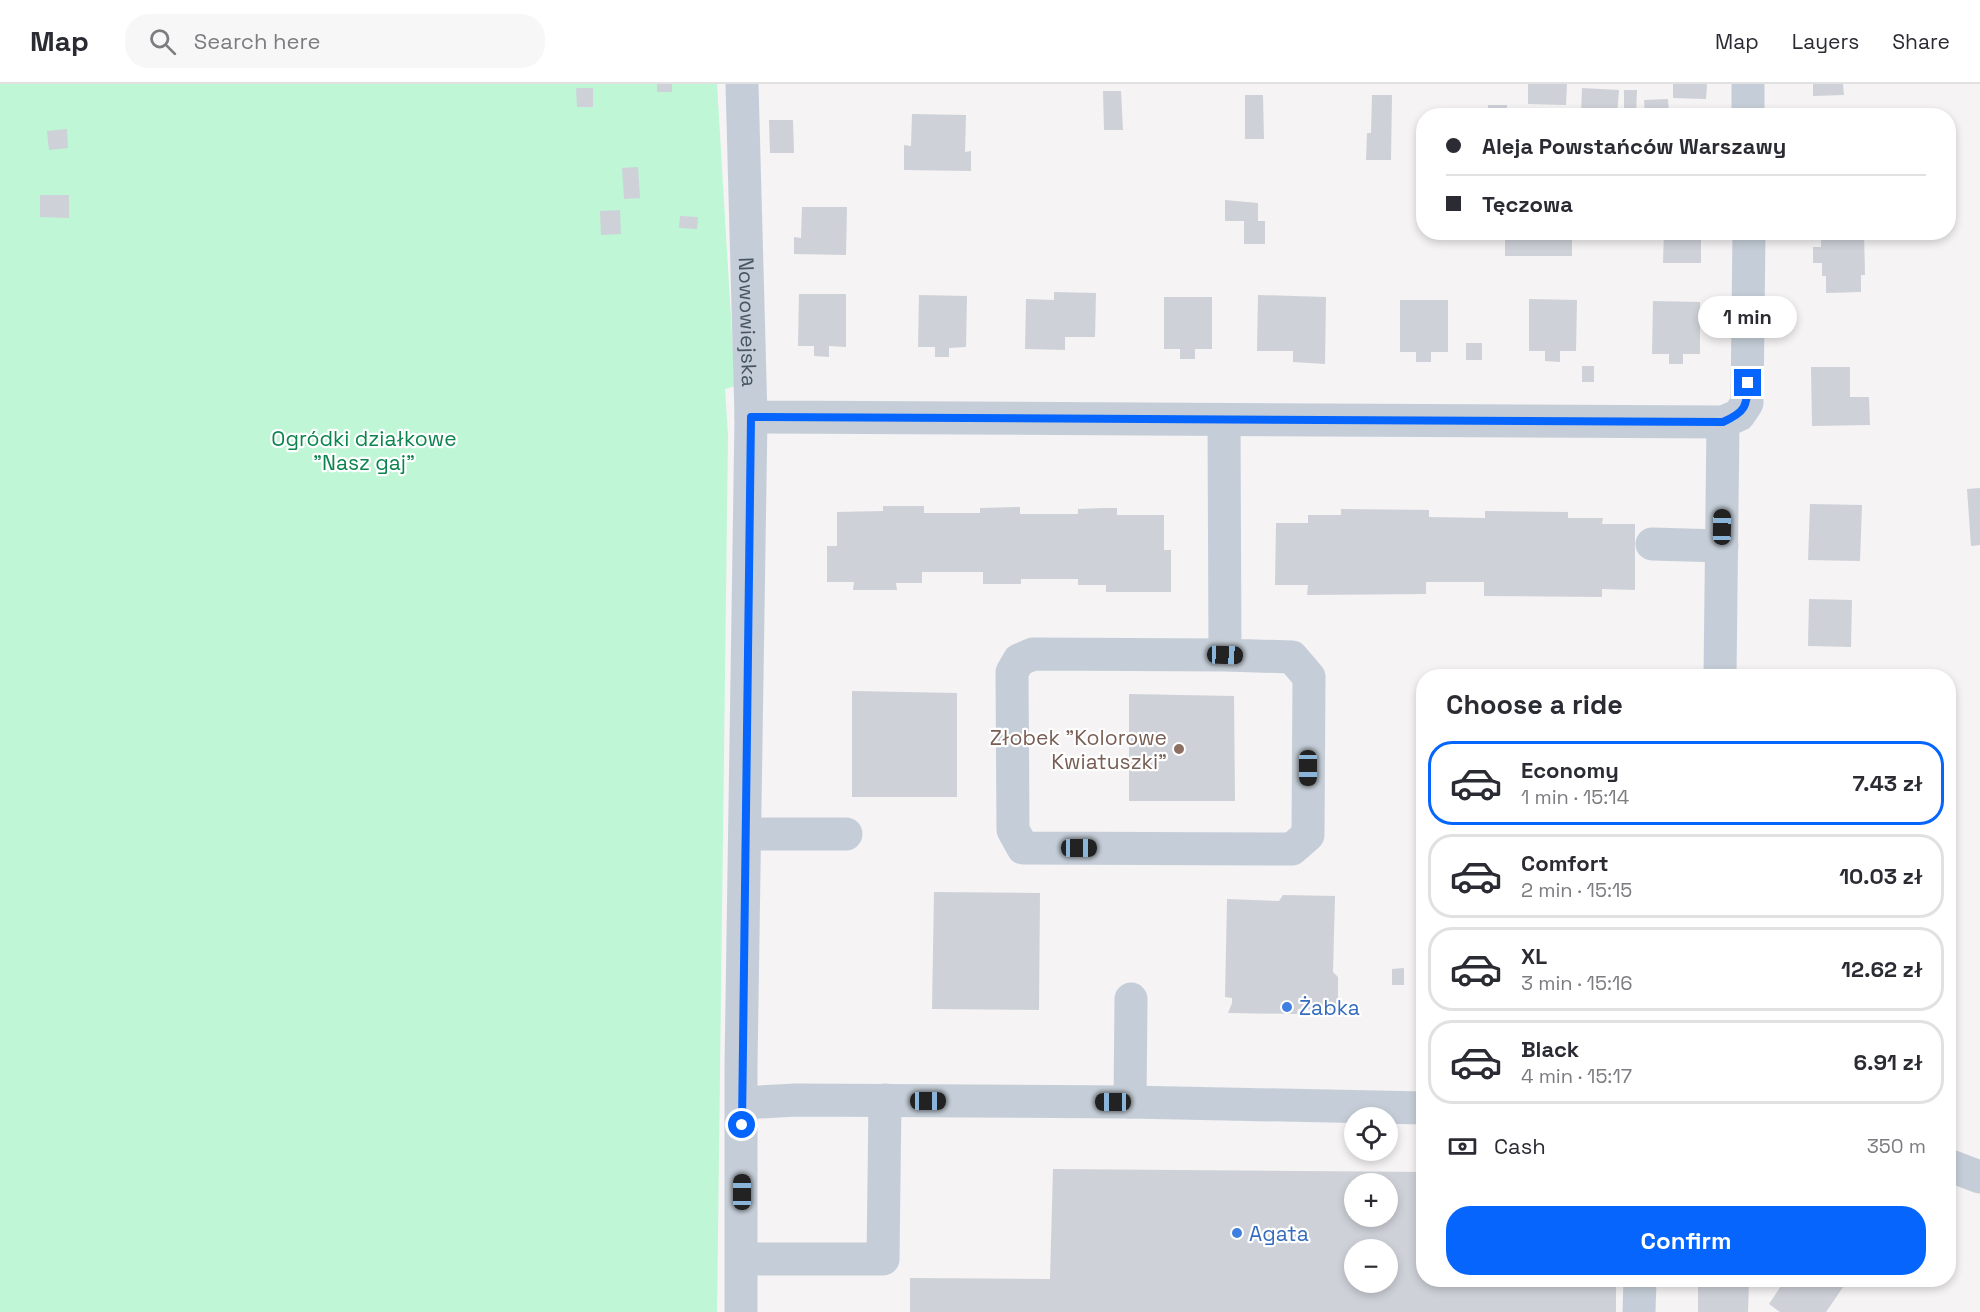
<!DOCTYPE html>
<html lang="en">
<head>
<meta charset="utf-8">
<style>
  body { margin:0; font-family:"Space Grotesk",sans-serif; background:#f7f7f7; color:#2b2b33; height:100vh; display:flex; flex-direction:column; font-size:22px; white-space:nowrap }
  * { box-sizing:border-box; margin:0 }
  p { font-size:20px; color:#7c7c81 }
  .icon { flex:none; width:33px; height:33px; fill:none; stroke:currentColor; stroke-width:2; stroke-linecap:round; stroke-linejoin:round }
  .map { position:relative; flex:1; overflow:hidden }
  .sheet { position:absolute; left:1416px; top:585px; width:540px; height:618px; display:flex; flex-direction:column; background:#fff; border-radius:24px; box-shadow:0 3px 9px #0003 }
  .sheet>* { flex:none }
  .top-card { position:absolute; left:1416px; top:24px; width:540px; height:132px; border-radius:24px; box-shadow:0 3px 9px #0003; display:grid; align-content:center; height:132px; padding:0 30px; background:#fff }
  .fabs { position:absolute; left:1344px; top:1023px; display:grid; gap:12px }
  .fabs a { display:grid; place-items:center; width:54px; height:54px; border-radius:50%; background:#fff; box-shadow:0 3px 9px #0003; font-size:30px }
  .end { position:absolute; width:27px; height:27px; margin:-14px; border:8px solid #0565fd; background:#fff; box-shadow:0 0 0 3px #fff }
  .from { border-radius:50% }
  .bubble { position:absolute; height:42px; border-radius:21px; background:#fff; box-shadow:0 3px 9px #0003; font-size:20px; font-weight:700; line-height:42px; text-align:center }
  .car { position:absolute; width:18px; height:36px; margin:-18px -9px; border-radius:8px; box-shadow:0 0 4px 2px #0007; background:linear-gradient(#222 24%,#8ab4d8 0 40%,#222 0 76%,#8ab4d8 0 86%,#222 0) }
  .top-card b { display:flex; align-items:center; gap:21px; height:57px; font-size:22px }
  .top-card b+b { border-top:2px solid #e1e1e2 }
  .top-card i { width:15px; height:15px; background:#2b2b33 }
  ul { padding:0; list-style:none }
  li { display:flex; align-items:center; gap:18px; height:84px; margin:0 12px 9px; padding:0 18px; border:3px solid #e1e1e2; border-radius:24px }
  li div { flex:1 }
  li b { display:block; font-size:22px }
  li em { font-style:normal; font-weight:700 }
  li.current { border-color:#0565fd }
  li>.icon { width:54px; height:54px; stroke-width:1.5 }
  h2 { padding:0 30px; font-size:27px; line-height:72px }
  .pay { display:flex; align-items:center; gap:15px; height:66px; padding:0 30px; font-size:22px }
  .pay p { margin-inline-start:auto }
  .action { display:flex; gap:12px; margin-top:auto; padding:12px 30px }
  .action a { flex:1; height:69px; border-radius:24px; background:#0565fd; color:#fff; font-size:24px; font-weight:700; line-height:69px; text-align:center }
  header { display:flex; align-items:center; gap:36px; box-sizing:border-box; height:84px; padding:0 30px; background:#fff; border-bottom:2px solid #e1e1e2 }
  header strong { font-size:28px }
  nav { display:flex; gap:33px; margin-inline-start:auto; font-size:21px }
  .search { width:420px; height:54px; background:#f7f7f7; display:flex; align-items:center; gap:15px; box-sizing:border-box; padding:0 21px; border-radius:24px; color:#7c7c81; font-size:22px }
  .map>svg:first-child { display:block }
  .green { fill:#bef6d6 }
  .building { fill:#ced1d8; fill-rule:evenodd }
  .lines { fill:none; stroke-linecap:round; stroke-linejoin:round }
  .minor { stroke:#c5ced8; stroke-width:33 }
  .route { stroke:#0565fd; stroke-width:8 }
  .education-dot { fill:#8d6e63; stroke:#fff; stroke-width:2 }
  .shop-dot { fill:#3f7fe0; stroke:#fff; stroke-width:2 }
  .labels { text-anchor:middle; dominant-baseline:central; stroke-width:4.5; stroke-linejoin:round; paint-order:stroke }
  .street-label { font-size:21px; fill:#485563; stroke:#fff }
  .park-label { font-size:21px; fill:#0c844e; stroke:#fff }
  .education-label { font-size:21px; fill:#785e54; stroke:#fff; text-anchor:end }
  .shop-label { font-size:21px; fill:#366cbe; stroke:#fff; text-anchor:start }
</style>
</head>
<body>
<header>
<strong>Map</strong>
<div class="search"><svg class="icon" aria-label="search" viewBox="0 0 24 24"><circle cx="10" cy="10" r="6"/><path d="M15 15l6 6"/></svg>Search here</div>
<nav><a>Map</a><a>Layers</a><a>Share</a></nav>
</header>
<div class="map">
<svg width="1980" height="1228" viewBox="0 0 1980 1228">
  <rect width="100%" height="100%" fill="#f5f3f3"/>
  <path class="green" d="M0 0H717L735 302 725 305 728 351 717 1228H0Z"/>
  <g class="building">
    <rect x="657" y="0" width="15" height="8"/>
    <path d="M1528 0H1567L1566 21 1528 20Z"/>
    <path d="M1673 0H1707L1706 15 1673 14Z"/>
    <path d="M1813 0H1843L1844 11 1813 12Z"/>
    <path d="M576 4H593V23H577Z"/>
    <path d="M1582 4 1619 6 1617 32H1581Z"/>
    <path d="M1624 6H1637L1636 32H1624Z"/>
    <path d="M1103 7H1121L1123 46H1104Z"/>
    <path d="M1245 11H1263L1264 55H1245Z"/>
    <path d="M1372 11H1392L1391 76H1366L1367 49H1371Z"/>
    <path d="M1668 15 1669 32H1645L1644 16Z"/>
    <rect x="1488" y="21" width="19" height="11"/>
    <path d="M912 30 966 31 965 68 971 67V87L904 86V61L911 62Z"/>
    <path d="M769 36H793L794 69H770Z"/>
    <path d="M67 45 68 64 49 66 47 47Z"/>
    <path d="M638 83 640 114 624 115 622 84Z"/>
    <path d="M40 111H69V134L40 133Z"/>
    <path d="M1225 116 1258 119V137H1265V160H1244V137H1225Z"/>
    <path d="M802 123H847L846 171 794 170V153L801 154Z"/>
    <path d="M620 126 621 150 601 151 600 127Z"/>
    <path d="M680 132 698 133 697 145 679 144Z"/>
    <rect x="1505" y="148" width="67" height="24"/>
    <path d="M1664 148H1701V179H1663Z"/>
    <path d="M1821 148H1864L1865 191H1861V208L1826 209V192H1822V179H1813V163H1821Z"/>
    <path d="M1054 208 1096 209 1095 253H1065V266L1025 265 1026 215 1054 216Z"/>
    <path d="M799 210H846V263L829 262V273L814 272V262H798Z"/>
    <path d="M919 211 967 212 966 263 949 264V273H935V263H918Z"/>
    <path d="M1258 211 1326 213 1325 280 1293 278V267H1257Z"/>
    <path d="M1164 213H1212V265H1195V275H1180V265H1164Z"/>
    <path d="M1529 215 1577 216 1576 267H1560V278L1545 277V267H1529Z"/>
    <path d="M1400 216H1448V268H1431V278H1416V268H1400Z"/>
    <path d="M1653 217 1700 218V270H1683V280H1669V270H1652Z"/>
    <rect x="1466" y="259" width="16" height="17"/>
    <rect x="1582" y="282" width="12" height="16"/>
    <path d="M1811 283H1850V313H1869L1870 341 1812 342Z"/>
    <path d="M1980 404V461L1971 462 1967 405Z"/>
    <path d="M1810 420 1862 421 1860 477 1808 476Z"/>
    <path d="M883 422H924V429H980V424L1020 423V430H1078V425L1104 424H1117V431H1164V466H1171V508H1106V501H1078V495H1021V500H983V488H922V499H896L897 506H853L854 498H827V462H837V428L883 427Z"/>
    <path d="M1341 425 1429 426V433L1485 434V427L1568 428V434H1603L1602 440H1635V506L1602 505V513L1484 512V498H1426V510L1307 511 1308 501H1275L1276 439H1308V431H1341Z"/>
    <path d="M1809 515 1852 516 1851 563 1808 562Z"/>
    <path d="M852 607 957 609V713H852Z"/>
    <path d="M1129 610 1234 612 1235 717H1129Z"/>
    <path d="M934 808 1040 809 1039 926 932 925Z"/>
    <path d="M1283 811 1335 812 1333 888 1338 893V926L1298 925 1297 930 1228 929 1232 919V914L1225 913 1227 815 1279 817Z"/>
    <path d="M1404 884V901H1392V885Z"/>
    <path d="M1053 1085 1424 1088V1196H1616V1228H910V1194L1050 1195ZM1354 1100H1388V1132H1354ZM1354 1166H1388V1198H1354Z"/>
    <path d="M1698 1196H1749L1748 1228H1698Z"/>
    <path d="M1785 1196H1848L1826 1228H1780L1769 1220Z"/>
  </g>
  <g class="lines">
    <g class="minor">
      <path id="s1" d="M742 0 751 333 1723 338 1739 331 1747 319 1749 148"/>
      <path d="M1748 0V32"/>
      <path d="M1224 336 1225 571 1033 570 1019 576 1012 588 1013 746 1023 764 1292 765 1308 751 1309 593 1292 573 1225 571"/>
      <path d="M1652 460 1722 462"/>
      <path d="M1720 592 1723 338"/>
      <path d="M745 750H846"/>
      <path d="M1130 1018 1131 915"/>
      <path d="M742 1019 796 1016 1130 1018 1424 1024"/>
      <path d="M1948 1081 1980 1093"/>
      <path d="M742 1175H883L885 1016"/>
      <path d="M741 1228V982L751 333"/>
      <path d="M1639 1228 1640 1196"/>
    </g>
  </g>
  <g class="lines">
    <path class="route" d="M742 1041 751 333 1723 338C1745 328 1747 323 1748 299"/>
  </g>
  <circle class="education-dot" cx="1179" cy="665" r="6"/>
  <g class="shop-dot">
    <circle cx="1287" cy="923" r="6"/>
    <circle cx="1237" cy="1149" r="6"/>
  </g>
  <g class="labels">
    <g class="street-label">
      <text stroke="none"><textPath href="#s1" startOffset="238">Nowowiejska</textPath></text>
    </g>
    <g class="park-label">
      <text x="364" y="354">Ogródki działkowe<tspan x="364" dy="24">"Nasz gaj"</tspan></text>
    </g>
    <g class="education-label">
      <text x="1167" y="653">Złobek "Kolorowe<tspan x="1167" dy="24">Kwiatuszki"</tspan></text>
    </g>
    <g class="shop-label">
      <text x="1299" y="923">Żabka</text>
      <text x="1249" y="1149">Agata</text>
    </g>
  </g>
</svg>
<div class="fabs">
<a><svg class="icon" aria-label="locate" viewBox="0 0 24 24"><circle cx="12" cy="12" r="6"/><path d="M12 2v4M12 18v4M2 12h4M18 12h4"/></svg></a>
<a>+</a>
<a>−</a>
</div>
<i class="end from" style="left:742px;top:1041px"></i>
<i class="end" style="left:1748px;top:299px"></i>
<div class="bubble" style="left:1698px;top:212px;width:99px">1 min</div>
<i class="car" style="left:1722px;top:443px;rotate:1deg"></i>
<i class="car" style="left:1225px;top:571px;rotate:92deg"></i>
<i class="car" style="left:1308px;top:684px;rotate:180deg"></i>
<i class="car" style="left:1079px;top:764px;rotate:90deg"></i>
<i class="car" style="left:928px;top:1017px;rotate:90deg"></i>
<i class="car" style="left:1113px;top:1018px;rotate:270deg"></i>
<i class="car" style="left:742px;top:1108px;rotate:0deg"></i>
<div class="top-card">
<b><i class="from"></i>Aleja Powstańców Warszawy</b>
<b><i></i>Tęczowa</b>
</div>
<section class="sheet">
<h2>Choose a ride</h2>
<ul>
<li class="current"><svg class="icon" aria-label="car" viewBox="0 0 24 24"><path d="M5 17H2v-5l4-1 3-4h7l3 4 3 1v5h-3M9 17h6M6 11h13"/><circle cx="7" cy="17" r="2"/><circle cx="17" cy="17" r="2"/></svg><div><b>Economy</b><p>1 min · 15:14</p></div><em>7.43 zł</em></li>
<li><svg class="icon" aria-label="car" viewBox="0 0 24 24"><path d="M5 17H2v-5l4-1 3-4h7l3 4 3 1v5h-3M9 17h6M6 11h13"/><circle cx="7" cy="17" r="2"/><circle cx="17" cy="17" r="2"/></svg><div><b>Comfort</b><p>2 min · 15:15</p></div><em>10.03 zł</em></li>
<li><svg class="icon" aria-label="car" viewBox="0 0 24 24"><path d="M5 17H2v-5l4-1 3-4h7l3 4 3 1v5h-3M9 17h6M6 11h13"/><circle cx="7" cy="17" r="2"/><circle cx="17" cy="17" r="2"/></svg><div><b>XL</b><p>3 min · 15:16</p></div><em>12.62 zł</em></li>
<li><svg class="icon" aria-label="car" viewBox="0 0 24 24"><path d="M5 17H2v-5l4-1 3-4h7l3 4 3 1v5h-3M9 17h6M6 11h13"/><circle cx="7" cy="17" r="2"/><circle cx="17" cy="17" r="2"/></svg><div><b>Black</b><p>4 min · 15:17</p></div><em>6.91 zł</em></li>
</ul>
<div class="pay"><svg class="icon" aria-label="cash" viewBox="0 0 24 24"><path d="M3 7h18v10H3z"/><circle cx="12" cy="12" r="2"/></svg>Cash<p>350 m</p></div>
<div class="action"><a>Confirm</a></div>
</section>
</div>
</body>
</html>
